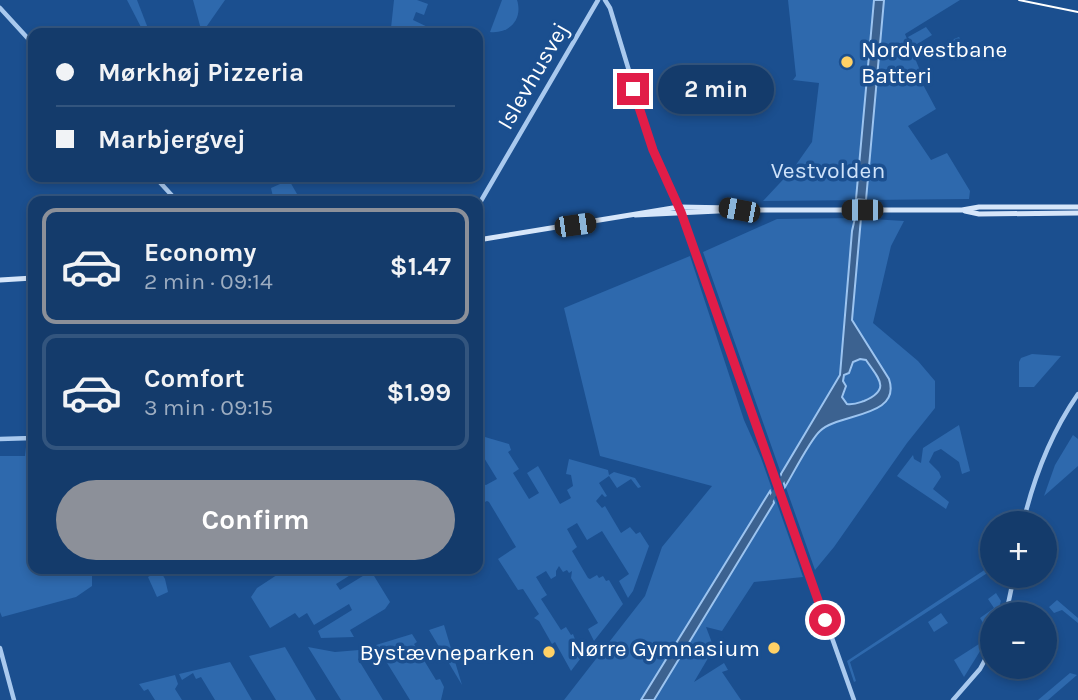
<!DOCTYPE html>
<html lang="en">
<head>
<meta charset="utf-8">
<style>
  body { margin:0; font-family:Karla,sans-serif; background:#1d4271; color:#f1f3f6; height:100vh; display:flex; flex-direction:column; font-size:26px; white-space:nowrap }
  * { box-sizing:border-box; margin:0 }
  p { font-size:23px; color:#9dadc1 }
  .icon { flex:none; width:38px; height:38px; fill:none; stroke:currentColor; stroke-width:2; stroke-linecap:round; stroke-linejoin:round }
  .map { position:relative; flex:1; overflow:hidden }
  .details { position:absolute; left:28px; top:196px; width:455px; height:378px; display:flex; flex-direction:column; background:#143b6b; border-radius:14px; box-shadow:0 4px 10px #0003,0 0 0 2px #33557e }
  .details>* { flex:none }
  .banner { position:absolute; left:28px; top:28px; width:455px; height:154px; border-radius:14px; box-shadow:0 4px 10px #0003,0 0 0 2px #33557e; display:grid; align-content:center; height:154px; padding:0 28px; background:#143b6b }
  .tools { position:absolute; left:980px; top:511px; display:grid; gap:14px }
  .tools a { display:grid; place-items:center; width:77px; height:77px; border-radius:50%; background:#143b6b; box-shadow:0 4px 10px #0003,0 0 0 2px #33557e; font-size:35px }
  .end { position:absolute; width:32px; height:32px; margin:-16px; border:9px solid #e11d48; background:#fff; box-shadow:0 0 0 4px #fff }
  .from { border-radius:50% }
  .bubble { position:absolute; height:49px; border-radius:24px; background:#143b6b; box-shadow:0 4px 10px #0003,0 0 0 2px #33557e; font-size:23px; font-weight:700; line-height:49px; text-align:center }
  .car { position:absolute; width:21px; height:42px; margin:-21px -10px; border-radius:9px; box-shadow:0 0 5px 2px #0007; background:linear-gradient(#222 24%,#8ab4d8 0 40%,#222 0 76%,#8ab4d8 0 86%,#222 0) }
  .banner b { display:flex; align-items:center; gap:24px; height:66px; font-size:26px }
  .banner b+b { border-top:2px solid #33557e }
  .banner i { width:18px; height:18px; background:#f1f3f6 }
  ul { padding:12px 0 0; list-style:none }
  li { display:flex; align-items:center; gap:21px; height:116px; margin:0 14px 10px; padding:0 14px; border:4px solid #33557e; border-radius:14px }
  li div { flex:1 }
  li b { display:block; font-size:26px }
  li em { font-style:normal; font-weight:700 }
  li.on { border-color:#8c9099 }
  li>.icon { width:63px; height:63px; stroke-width:1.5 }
  .button { display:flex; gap:14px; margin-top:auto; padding:14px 28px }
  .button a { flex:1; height:80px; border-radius:42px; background:#8c9099; color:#fff; font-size:28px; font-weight:700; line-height:80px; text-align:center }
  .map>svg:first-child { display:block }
  .green { fill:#2e69ad }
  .water { fill:#3c6290; stroke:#9cc4f0; stroke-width:2; fill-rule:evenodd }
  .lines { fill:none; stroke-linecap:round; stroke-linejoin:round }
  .canal { stroke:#3c6290; stroke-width:5 }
  .tertiary { stroke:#a9c9ee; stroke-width:4.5 }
  .secondary { stroke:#d6e6fa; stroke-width:5 }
  .tram { stroke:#fff; stroke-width:2 }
  .route { stroke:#e11d48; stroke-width:9 }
  .poi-dot { fill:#ffd166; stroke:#1b4f8f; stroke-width:2.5 }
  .labels { text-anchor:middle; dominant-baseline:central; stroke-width:7; stroke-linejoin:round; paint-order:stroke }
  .poi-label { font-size:23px; fill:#fff; stroke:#1b4f8f; text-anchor:end }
  .street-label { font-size:23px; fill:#fff; stroke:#1b4f8f }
  .park-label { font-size:23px; fill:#cfe3fa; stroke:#1b4f8f }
</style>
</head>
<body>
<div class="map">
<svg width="1078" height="700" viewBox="0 0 1078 700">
  <rect width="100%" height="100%" fill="#1b4f8f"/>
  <g class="green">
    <path d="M127 0H137L149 31 144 33Z"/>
    <path d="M193 0H225L202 33Z"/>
    <path d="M394 0H417L428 4 424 15 416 12 413 20 434 30 433 31 423 27 421 29 391 28Z"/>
    <path d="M502 0H517C523 19 510 34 490 32Z"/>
    <path d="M788 0H960L905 34 921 73 920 79 936 109 908 126 931 160 947 153 970 191 969 199 763 201 793 169 812 142 819 83 793 80 796 76Z"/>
    <path d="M926 27 932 35 914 46 908 37Z"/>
    <path d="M959 37 967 50 964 56 959 59 951 57 948 50 954 39Z"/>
    <path d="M289 180 301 201H274L271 188Z"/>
    <path d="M855 218 904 221 891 246 873 323 918 361 935 381V408L907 443 834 547 815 570 703 252 777 219Z"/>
    <path d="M690 256 744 420 761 458 803 577 754 582 722 631 706 627 714 648 694 682 724 663 728 670 722 672 741 700H564L645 596 662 547 712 486 600 456 564 308Z"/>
    <path d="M1032 354 1061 356 1034 387H1019V362L1021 358Z"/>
    <path d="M959 425 970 471 962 474 959 462 941 449 934 452 929 462 939 472 941 477 933 489 949 502 946 509 897 476 913 455 914 459 921 463 923 448Z"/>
    <path d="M478 435 509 444 511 450 508 452 519 469 513 473 529 499 539 493 527 473 538 466 560 504 571 498 567 490 573 486 571 475 566 474 569 459 608 470 609 475 614 472 635 478 641 487 638 488 631 479 617 488 609 476 599 483 607 496 605 497 602 494 596 501 602 508 605 506 621 533 630 527 636 534 640 532 649 546 633 591 628 598 619 581 629 574 602 531 587 540 577 523 567 529 577 547 572 551 588 578 590 579 597 575 599 578 603 576 606 581 609 580 623 604 594 641 588 629 598 623 571 578 572 571 569 573 567 570 563 572 559 566 556 571V576L551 579 546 571 536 577 547 595 541 599 561 630 566 627 571 635 573 634 579 650 589 644 590 646 571 671 555 642 552 644 539 621 534 618 539 614 523 589 518 590 498 559 516 547 489 502 487 501 478 505V477L482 484 486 485 497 479 478 448Z"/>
    <path d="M1073 435 1078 439V466L1044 496 1055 465Z"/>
    <path d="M26 447H33V569H92V586L76 597 2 617 0 612V456H25Z"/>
    <path d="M992 565V570L850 662 856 681 854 682 847 661Z"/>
    <path d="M286 569H360L336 584 340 590 371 571 390 602 385 609 350 630 354 637 321 638 318 631 352 610 349 604 314 625 307 613 299 618 295 613 270 628 251 597 257 588Z"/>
    <path d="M160 570 165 579 168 592 157 597 148 577Z"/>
    <path d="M996 593 1001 601 997 614H992V631L985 647 981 644 985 638 987 629 980 618 994 608 988 599Z"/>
    <path d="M1057 600 1078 618V623L1062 610 1054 613 1049 607Z"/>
    <path d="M941 613 948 623 934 632 928 622Z"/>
    <path d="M444 625 462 685 429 630Z"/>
    <path d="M412 634 417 642 414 644 436 680 440 679 444 687 441 700H410L376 645Z"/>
    <path d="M979 644 982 648 964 677 954 660Z"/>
    <path d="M285 647 316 700H276L249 656Z"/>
    <path d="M308 647 335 652 359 650 363 656 358 659 383 700H341Z"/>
    <path d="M230 662 252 700H215L201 677 196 679 193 673 182 680 179 674Z"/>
    <path d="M1070 673 1077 675 1048 700H1038Z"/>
    <path d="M175 675 178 684 175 689 182 700H155L148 689 144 691 139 684Z"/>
  </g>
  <g class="water">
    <path d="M874 0H884L866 200 856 199Z"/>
    <path d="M855 218H861L852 320 889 379C902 418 838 413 820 431 810 440 793 474 785 487L781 474 840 375 852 231ZM860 359 866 360C878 378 892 389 864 401 858 403 854 405 847 404L842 397 846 386 843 381 844 375 849 373 853 362Z"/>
    <path d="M770 491 774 503 654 700H641Z"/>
  </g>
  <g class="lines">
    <path class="canal" d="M770 501 786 473"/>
    <g class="tertiary">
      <path d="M605 0 610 8 653 150 681 212 854 700"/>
      <path d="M0 8 33 44"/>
      <path d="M155 177 177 201"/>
      <path d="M478 206 598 0"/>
      <path d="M0 439 33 438"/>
      <path d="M1023 523C1034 477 1051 433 1078 394"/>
      <path d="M1006 614 1014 576"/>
      <path d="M0 648 14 700"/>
      <path d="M953 700 980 669 992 647"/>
    </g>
    <g class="secondary">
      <path d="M965 211 979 214 1078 213"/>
      <path d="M635 215 739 210H962L979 207H1078"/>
      <path d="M478 240 679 207 732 208"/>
      <path d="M0 280 33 278"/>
    </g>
    <path class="tram" d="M1019 0 1078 12"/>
  </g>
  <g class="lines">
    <path class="route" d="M633 89 653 150 681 212 825 620"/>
  </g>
  <g class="poi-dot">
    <circle cx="847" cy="62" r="7"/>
    <circle cx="774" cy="648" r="7"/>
    <circle cx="549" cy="652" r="7"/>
  </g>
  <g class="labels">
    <g class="poi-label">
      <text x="861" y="49" text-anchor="start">Nordvestbane<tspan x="861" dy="26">Batteri</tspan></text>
      <text x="760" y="648">Nørre Gymnasium</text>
      <text x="535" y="652">Bystævneparken</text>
    </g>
    <g class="street-label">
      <text transform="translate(533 76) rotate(-60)">Islevhusvej</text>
    </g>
    <g class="park-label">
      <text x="828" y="170">Vestvolden</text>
    </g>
  </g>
</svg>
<div class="tools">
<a>+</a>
<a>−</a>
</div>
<i class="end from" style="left:825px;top:620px"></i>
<i class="end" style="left:633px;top:89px"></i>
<div class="bubble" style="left:658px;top:65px;width:116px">2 min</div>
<i class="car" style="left:739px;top:210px;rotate:281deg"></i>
<i class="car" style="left:862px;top:210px;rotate:270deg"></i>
<i class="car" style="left:575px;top:225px;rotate:82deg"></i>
<div class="banner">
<b><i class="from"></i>Mørkhøj Pizzeria</b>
<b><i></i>Marbjergvej</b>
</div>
<section class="details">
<ul>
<li class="on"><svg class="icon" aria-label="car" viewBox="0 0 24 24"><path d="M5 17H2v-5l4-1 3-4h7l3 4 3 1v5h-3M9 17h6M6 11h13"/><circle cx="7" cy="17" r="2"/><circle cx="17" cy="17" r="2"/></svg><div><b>Economy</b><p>2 min · 09:14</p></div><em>$1.47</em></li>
<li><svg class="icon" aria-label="car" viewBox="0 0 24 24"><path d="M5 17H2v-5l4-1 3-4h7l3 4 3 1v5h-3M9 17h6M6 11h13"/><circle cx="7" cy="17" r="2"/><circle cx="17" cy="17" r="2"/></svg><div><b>Comfort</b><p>3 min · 09:15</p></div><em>$1.99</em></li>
</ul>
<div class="button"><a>Confirm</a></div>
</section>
</div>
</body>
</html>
